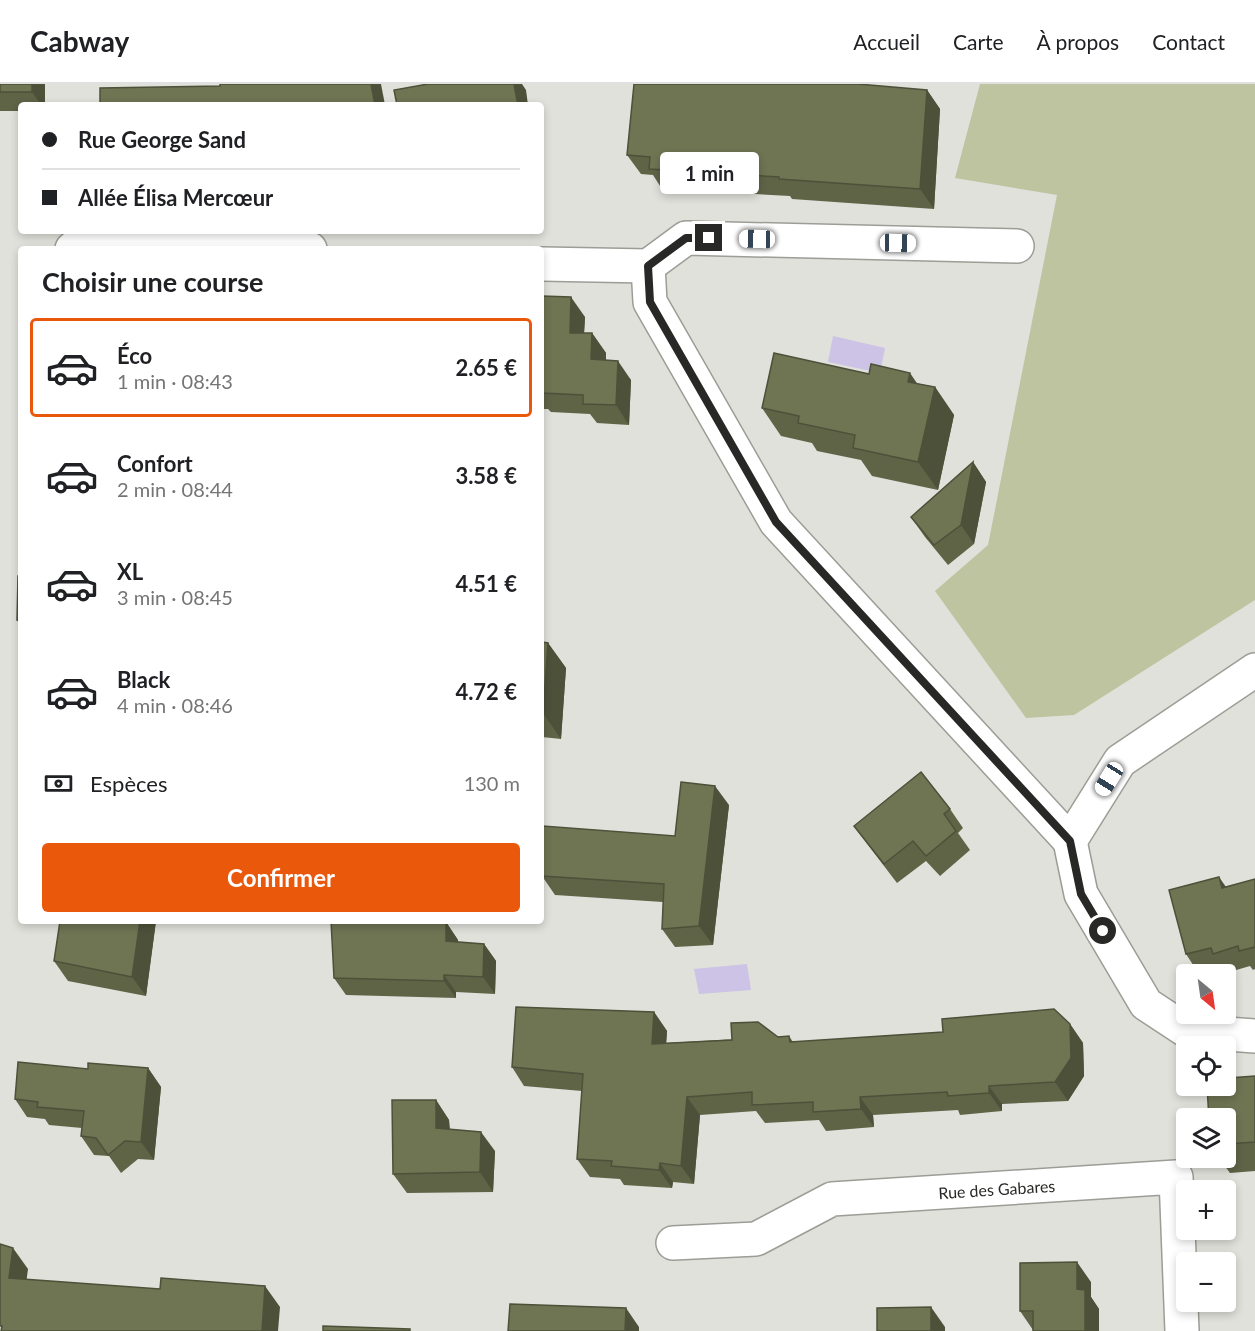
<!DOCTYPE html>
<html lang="fr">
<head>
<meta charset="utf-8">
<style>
  body { margin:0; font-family:Lato,sans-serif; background:#f6f6f6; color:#202124; height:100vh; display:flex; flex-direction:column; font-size:22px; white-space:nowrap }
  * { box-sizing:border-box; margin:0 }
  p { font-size:20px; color:#757577 }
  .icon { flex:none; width:33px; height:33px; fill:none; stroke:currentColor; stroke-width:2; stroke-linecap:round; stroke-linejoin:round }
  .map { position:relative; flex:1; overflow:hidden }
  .sheet { position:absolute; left:18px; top:162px; width:526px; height:678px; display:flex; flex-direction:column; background:#fff; border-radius:6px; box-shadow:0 3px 9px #0003 }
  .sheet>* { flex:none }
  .banner { position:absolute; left:18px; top:18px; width:526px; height:132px; border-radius:6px; box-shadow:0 3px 9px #0003; display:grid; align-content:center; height:132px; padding:0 24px; background:#fff }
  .needle { width:39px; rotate:151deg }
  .fabs { position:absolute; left:1176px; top:880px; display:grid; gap:12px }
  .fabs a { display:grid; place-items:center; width:60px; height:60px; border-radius:6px; background:#fff; box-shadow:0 3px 9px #0003; font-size:30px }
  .end { position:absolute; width:27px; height:27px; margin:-14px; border:8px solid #282826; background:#fff; box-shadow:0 0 0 3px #fff }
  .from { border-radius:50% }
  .bubble { position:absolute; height:42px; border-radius:6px; background:#fff; box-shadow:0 3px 9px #0003; font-size:20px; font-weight:700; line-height:42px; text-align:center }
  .car { position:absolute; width:18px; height:36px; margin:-18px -9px; border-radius:8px; box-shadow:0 0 4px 2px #0007; background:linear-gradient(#fff 24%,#345 0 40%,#fff 0 76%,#345 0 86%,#fff 0) }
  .banner b { display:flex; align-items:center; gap:21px; height:57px; font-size:22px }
  .banner b+b { border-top:2px solid #e0e0e0 }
  .banner i { width:15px; height:15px; background:#202124 }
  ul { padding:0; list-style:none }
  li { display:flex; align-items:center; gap:18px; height:99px; margin:0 12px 9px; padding:0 12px; border:3px solid transparent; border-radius:6px }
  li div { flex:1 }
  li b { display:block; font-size:22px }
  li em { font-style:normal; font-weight:700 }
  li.on { border-color:#ea580c }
  li>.icon { width:54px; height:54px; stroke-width:1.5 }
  h2 { padding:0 24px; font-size:27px; line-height:72px }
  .pay { display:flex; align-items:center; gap:15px; height:66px; padding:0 24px; font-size:22px }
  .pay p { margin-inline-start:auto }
  .cta { display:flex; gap:12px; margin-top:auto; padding:12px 24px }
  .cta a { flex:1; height:69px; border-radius:6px; background:#ea580c; color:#fff; font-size:24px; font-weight:700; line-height:69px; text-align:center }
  header { display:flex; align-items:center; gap:36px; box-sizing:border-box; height:84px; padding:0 30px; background:#fff; border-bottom:2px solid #e0e0e0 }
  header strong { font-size:28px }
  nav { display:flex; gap:33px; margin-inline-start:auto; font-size:21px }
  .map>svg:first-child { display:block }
  .green { fill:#bec4a0 }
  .water { fill:#ccc3e6 }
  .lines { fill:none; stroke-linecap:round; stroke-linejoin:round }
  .minor-casing { stroke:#9c9d96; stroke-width:36 }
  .minor { stroke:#fff; stroke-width:33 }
  .wall { fill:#5f6447 }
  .shaded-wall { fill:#4e513a }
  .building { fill:#6f7453; stroke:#4e513a; stroke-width:1.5 }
  .route { stroke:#282826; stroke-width:8 }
  .labels { text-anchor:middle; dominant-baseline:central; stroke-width:6; stroke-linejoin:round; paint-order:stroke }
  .street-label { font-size:16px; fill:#282826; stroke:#edeee7 }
</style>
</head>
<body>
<header>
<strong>Cabway</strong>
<nav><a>Accueil</a><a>Carte</a><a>À propos</a><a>Contact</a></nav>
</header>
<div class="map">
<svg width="1255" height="1247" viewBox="0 0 1255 1247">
  <rect width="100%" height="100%" fill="#e0e1da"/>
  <path class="green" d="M980 0H1255V516L1074 631 1026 634 935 507 988 461 1057 111 955 94Z"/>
  <g class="water">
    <path d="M833 252 885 264 880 289 828 278Z"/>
    <path d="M747 880 751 906 699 910 694 885Z"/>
  </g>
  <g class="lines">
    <g class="minor-casing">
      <g id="minor">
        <path d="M72 165 79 159 310 165"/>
        <path d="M542 180 648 182 686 154 1017 162"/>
        <path d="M648 182 650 218 776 438 1070 757"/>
        <path d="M1070 757 1081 810 1146 920 1187 947 1255 952"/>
        <path d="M1070 757 1120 677 1255 586"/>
        <path id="s1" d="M673 1159 756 1155 832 1115 1176 1093 1182 1247"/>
      </g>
    </g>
    <use href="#minor" class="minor"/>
  </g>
  <g class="wall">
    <path d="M0 0H45V21H21V27H0Z"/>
    <path d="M861 1 927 6 940 25 934 125 792 115 790 112 662 105 653 91 641 90 627 71Z"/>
    <path d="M542 212 585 233 584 249H592L606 269V276L631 296 629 341 597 339 590 330 551 328 548 325H542Z"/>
    <path d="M869 290 935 303 954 331 938 406 872 392 861 376 817 367 812 359 781 352 762 324Z"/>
    <path d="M973 378 986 398 974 460 948 481 925 453 911 433Z"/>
    <path d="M542 558 548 559 566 584 561 655 542 653Z"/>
    <path d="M729 721 713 861 675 863 662 845 663 818 555 811 542 792 675 752Z"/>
    <path d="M950 725 963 744 958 749 970 766 940 792 926 777 897 799 868 761 854 742Z"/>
    <path d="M1255 795V885L1253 886 1250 882 1226 889 1223 884 1199 890 1186 870 1226 803Z"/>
    <path d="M156 837 146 912 68 897 54 877Z"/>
    <path d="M446 838 458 856V858L484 860 496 877 495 910 456 908V914L346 911 334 894Z"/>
    <path d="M654 928 667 947 666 959 789 952 793 958 1070 940 1083 959 1084 992 1068 1017 1002 1020V1027L960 1031 958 1026 873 1031 874 1043 826 1047 819 1036 765 1039 756 1027 700 1031 694 1100 673 1098 672 1104 624 1101 620 1095 590 1093 577 1075 582 1007 524 1002 512 983Z"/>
    <path d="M148 984 161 1003 154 1076 138 1075 121 1089 109 1072 94 1071 81 1052 82 1044 49 1041 45 1035 27 1033 15 1015 88 985Z"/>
    <path d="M1255 992V1087L1230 1089 1219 1074H1226V1035L1230 1000Z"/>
    <path d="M436 1016 449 1036 450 1045 495 1067 493 1108 407 1109 393 1090Z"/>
    <path d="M1091 1198V1213L1099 1225 1033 1246 1020 1227Z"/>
  </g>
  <g class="shaded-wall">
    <path d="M32 0H45V21H41L32 8Z"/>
    <path d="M371 0H381L385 21H375Z"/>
    <path d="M514 0H522L526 6 528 21H518Z"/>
    <path d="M927 6 940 25 934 125 920 105Z"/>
    <path d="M571 213 585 233 583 268 570 249Z"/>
    <path d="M592 249 606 269 605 294 591 275Z"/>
    <path d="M618 277 631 296 629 341 616 321Z"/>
    <path d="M910 289 929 317 908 298Z"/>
    <path d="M935 303 954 331 938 406 918 378Z"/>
    <path d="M973 378 986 398 974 460 961 441Z"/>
    <path d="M548 559 566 584 561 655 543 629Z"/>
    <path d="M715 702 729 721 713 861 699 842Z"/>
    <path d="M1219 793 1233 813 1222 804Z"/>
    <path d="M140 837H156L146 912 132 893Z"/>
    <path d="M446 838 458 856V875L446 857Z"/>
    <path d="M484 860 496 877 495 910 483 893Z"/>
    <path d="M444 891 456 908V914L444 897Z"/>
    <path d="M654 928 667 947 665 978 652 960Z"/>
    <path d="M1070 940 1083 959 1084 992 1068 1017 1055 998Z"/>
    <path d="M148 984 161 1003 154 1076 141 1058Z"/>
    <path d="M989 1002 1002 1020V1027L989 1009Z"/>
    <path d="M687 1013 700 1031 694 1100 681 1082Z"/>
    <path d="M860 1013 873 1031 874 1043 861 1025Z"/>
    <path d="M436 1016 449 1036 450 1063 436 1044Z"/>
    <path d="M481 1048 495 1067 493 1108 480 1088Z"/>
    <path d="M660 1079 673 1098 672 1104 659 1086Z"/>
    <path d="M13 1164 28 1185 24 1215 9 1194Z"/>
    <path d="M1077 1178 1091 1198V1213L1099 1225V1247H1085L1077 1205Z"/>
    <path d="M265 1202 280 1223 278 1247H262Z"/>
    <path d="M931 1223 945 1243V1247H931Z"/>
    <path d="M626 1224 639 1243V1247H625Z"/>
  </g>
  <g class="building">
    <rect x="0" y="0" width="32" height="8"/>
    <path d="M220 0H371L375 21H100V4L220 2Z"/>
    <path d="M428 0H514L518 21H397L394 6Z"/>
    <path d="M634 0H858L927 6 920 105 779 95V93L649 85 650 73 627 71Z"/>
    <path d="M542 212 571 213 570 249H592L591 275 618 277 616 321 583 320V311L542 309Z"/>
    <path d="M774 269 869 290 871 280 910 289 908 298 935 303 918 378 853 364 855 351 798 339 799 332 762 324Z"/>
    <path d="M973 378 961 441 934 461 911 433Z"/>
    <path d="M18 492H21V538L17 536Z"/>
    <path d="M542 558 548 559 543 629H542Z"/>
    <path d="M921 688 950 725 944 730 956 747 926 772 913 757 884 780 854 742Z"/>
    <path d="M681 698 715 702 699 842 662 845 664 800 542 792 543 742 675 752Z"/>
    <path d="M1219 793 1222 804 1255 795V863L1239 867 1238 862 1213 870 1211 864 1186 870 1169 806Z"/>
    <path d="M60 837H140L132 893 54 877Z"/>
    <path d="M331 837H406L446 838V857L484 860 483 893 444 891V897L334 894Z"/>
    <path d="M516 923 654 928 652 960 732 956 731 939 758 938 778 953 789 952 790 958 943 948 942 935 1054 925 1070 940 1071 974 1055 998 989 1002V1009L948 1012 947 1008 860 1013 861 1025 813 1028V1018L752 1021V1008L687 1013 681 1082 660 1079 659 1086 611 1082 612 1077 577 1075 583 990 512 983Z"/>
    <path d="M18 978 88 985V979L148 984 141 1058 125 1057 108 1071 96 1054 81 1052 84 1027 37 1023 38 1018 15 1015Z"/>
    <path d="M1255 992V1058L1226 1060V1035H1209L1207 1002H1226V1000H1230L1229 994Z"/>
    <path d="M392 1016H436V1044L481 1048 480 1088 393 1090Z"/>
    <path d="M0 1160 13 1164 9 1194 160 1205 161 1194 265 1202 262 1247H1L2 1242H0Z"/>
    <path d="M1077 1178V1205L1085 1206V1247H1033V1227H1020V1179Z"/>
    <path d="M510 1220 626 1224 625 1247H508Z"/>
    <path d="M931 1223V1247H877V1224Z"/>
    <path d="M323 1242 410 1245V1247H323Z"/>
  </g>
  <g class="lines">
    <path class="route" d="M709 154H686L648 182 650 218 776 438 1070 757 1081 810 1103 847"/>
  </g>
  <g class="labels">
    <g class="street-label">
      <text stroke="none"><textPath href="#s1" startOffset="334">Rue des Gabares</textPath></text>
    </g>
  </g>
</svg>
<div class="fabs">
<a><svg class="needle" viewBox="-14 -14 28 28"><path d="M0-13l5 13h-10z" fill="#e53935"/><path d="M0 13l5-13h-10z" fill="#757577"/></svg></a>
<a><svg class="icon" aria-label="locate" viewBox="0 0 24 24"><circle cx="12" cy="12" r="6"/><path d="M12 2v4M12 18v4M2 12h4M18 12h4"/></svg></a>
<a><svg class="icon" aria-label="layers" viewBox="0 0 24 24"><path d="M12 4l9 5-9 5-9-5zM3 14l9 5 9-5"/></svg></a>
<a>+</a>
<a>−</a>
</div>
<i class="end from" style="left:1103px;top:847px"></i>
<i class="end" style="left:709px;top:154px"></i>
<div class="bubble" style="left:660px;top:68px;width:99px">1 min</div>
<i class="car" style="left:757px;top:155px;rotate:271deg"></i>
<i class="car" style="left:898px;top:159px;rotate:91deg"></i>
<i class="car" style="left:1109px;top:695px;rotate:212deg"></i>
<div class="banner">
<b><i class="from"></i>Rue George Sand</b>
<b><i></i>Allée Élisa Mercœur</b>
</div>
<section class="sheet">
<h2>Choisir une course</h2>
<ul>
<li class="on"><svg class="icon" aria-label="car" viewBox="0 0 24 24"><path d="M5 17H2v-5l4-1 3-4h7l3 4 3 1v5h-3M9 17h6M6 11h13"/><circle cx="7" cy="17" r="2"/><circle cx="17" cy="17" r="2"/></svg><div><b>Éco</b><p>1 min · 08:43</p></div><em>2.65 €</em></li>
<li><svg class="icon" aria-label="car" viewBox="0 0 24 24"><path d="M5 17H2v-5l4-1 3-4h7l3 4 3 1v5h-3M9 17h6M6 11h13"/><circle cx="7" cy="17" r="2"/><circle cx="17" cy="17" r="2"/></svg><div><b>Confort</b><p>2 min · 08:44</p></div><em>3.58 €</em></li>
<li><svg class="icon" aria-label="car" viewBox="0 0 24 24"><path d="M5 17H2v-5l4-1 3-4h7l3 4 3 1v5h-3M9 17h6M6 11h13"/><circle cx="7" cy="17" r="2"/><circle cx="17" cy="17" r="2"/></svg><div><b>XL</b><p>3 min · 08:45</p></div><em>4.51 €</em></li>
<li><svg class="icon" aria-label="car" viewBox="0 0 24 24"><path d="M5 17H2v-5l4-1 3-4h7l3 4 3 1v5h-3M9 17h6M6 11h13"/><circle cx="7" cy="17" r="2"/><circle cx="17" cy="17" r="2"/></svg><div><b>Black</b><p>4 min · 08:46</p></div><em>4.72 €</em></li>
</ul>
<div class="pay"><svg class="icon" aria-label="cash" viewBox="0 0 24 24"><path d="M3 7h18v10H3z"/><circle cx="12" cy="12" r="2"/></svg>Espèces<p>130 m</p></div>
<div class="cta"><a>Confirmer</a></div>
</section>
</div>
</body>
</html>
